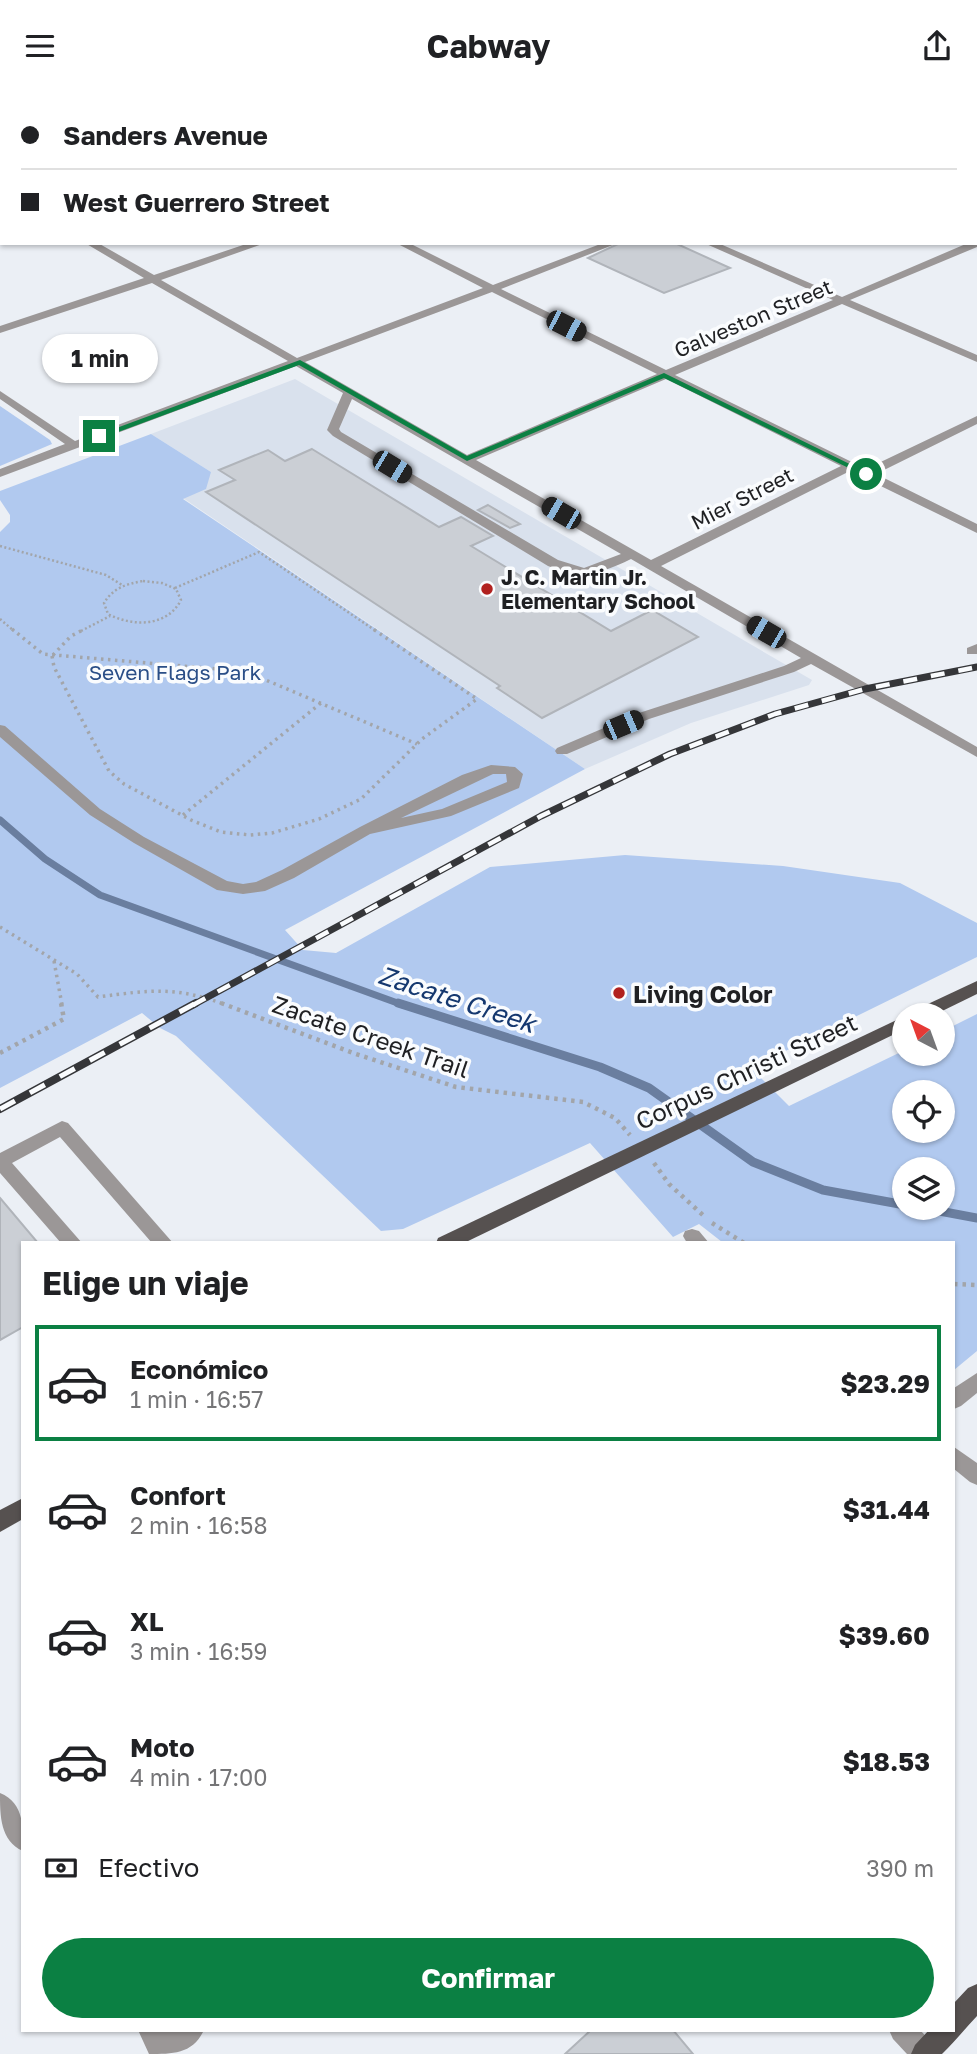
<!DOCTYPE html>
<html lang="es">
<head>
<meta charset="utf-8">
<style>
  body { margin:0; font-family:"Golos Text",sans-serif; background:#f6f6f6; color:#202124; height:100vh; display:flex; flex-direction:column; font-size:26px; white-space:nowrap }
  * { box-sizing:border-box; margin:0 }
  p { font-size:23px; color:#757577 }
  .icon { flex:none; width:38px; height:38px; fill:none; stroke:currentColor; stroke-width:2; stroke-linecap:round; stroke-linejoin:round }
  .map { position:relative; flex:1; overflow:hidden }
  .side { position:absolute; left:21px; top:1150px; width:934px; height:791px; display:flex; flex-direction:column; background:#fff; border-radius:0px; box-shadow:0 2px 5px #0004 }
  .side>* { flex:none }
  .hud { position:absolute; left:0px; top:0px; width:978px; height:154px; box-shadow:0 2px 5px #0004; display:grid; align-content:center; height:154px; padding:0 21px; background:#fff }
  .needle { width:46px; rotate:319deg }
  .fabs { position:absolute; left:892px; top:912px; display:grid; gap:14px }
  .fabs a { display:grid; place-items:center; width:63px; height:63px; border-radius:50%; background:#fff; box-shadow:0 2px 5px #0004; font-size:35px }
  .end { position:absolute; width:32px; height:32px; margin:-16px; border:9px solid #0b8043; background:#fff; box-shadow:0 0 0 4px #fff }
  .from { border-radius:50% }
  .bubble { position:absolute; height:49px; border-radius:24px; background:#fff; box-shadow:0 2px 5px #0004; font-size:23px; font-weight:700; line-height:49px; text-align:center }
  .car { position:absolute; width:21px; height:42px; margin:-21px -10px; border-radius:9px; box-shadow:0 0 5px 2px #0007; background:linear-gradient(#222 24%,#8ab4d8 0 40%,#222 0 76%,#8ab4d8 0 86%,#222 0) }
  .hud b { display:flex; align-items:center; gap:24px; height:66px; font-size:26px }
  .hud b+b { border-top:2px solid #e0e0e0 }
  .hud i { width:18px; height:18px; background:#202124 }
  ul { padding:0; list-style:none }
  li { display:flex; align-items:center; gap:21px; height:116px; margin:0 14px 10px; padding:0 7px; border:4px solid transparent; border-radius:0px }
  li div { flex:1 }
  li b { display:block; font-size:26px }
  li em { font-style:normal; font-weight:700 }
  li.on { border-color:#0b8043 }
  li>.icon { width:63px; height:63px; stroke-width:1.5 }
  h2 { padding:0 21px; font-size:32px; line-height:84px }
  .pay { display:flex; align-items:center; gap:18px; height:77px; padding:0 21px; font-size:26px }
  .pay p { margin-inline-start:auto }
  .action { display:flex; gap:14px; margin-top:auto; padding:14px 21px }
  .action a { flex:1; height:80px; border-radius:42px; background:#0b8043; color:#fff; font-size:28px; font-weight:700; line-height:80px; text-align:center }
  header { display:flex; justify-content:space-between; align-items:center; height:91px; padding:0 21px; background:#fff; font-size:32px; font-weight:700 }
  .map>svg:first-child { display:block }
  .built { fill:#d9e1ed }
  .green { fill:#b1c9ef; fill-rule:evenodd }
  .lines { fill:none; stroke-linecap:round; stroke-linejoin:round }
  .stream-far1 { stroke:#6a7e9f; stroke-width:7 }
  .stream { stroke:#6a7e9f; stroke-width:9 }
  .building { fill:#cbcfd5; stroke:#b0b4ba; stroke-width:2 }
  .path-far2 { stroke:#a2a5aa; stroke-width:2.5; stroke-dasharray:2 2.5; stroke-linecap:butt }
  .path-far1 { stroke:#a2a5aa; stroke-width:3.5; stroke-dasharray:2.5 4.5; stroke-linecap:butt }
  .path { stroke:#a2a5aa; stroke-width:4.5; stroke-dasharray:3.5 5; stroke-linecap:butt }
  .minor { fill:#9b9797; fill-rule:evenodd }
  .major { fill:#565150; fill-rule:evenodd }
  .rail-far1-casing { stroke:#353639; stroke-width:7 }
  .rail-casing { stroke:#353639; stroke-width:8 }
  .rail-far1 { stroke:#fafcfe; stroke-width:4.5; stroke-dasharray:14; stroke-linecap:butt }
  .rail { stroke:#fafcfe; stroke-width:5; stroke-dasharray:17; stroke-linecap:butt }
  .route { fill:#0b8043 }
  .poi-dot { fill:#b1211f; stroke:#fafcfe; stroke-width:2.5 }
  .labels { text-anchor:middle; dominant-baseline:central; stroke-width:7; stroke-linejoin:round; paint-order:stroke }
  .far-street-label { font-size:21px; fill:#1f2023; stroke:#fafcfe }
  .far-poi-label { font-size:21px; font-weight:bold; fill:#1f2023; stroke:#fafcfe; text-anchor:start }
  .far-park-label { font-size:21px; fill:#2a4e87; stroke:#fafcfe }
  .poi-label { font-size:24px; font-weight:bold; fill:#1f2023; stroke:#fafcfe; text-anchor:start }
  .street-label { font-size:24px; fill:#1f2023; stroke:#fafcfe }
  .water-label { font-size:26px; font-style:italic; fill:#15386f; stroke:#fafcfe }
</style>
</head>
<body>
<header><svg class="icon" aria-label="menu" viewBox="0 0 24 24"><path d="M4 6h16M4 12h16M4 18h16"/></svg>Cabway<svg class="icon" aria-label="share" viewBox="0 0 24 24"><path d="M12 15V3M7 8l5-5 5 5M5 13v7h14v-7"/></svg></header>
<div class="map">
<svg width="977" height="1963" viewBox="0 0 977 1963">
  <rect width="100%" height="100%" fill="#ebeff5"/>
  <path class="built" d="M295 288 812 589 809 594 691 632 585 678 183 407 211 381 151 343Z"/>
  <g class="green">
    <path d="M0 315 50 349 52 353 0 375Z"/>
    <path d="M151 343 211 381 206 398 183 408 585 678 285 839 303 859 336 862 490 776 625 764 783 775 900 792 977 832V866L751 977 789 1015 905 959V962H943V940L977 923V1260L954 1279V1152L722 1151 699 1133 673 1146 590 1052 403 1138 381 1140 176 945 160 937 142 922 0 997V441L10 431V424L0 409V400ZM905 1001H943V1040H905ZM905 1078H943V1116H905Z"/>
  </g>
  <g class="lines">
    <path class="stream-far1" d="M0 729 45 768 100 804 403 914"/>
    <g class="stream">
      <path d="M398 912 600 976 649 997 753 1071 823 1099 905 1114"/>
      <path d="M918 1116 977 1127"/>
    </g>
  </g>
  <g class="building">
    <path d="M620 152H675L730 177 664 202 588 167Z"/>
    <path d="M312 358 439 436 461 426 493 445 471 455 611 540 652 519 698 546 542 627 497 597 500 595 206 401 235 389 219 379 268 359 285 370Z"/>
    <path d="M488 414 520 433 510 437 478 419Z"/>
    <path d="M0 1107 38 1152H23V1236L0 1249Z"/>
    <path d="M591 1939H673L693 1963H565Z"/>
  </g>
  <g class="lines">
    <g class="path-far2">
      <path d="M0 455 106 484 122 494"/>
      <path d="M143 490 162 492 176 498 181 509C167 536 133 536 108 523L104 512C113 497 126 493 143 490Z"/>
      <path d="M175 497 259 461 376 540"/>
      <path d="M0 528 14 540"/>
      <path d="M81 540 110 525"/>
    </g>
    <g class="path-far1">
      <path d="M12 538 43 563 229 579 261 587 417 653"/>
      <path d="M53 564 71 545 85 538"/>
      <path d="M52 565 54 576 109 680 124 693 191 729 221 741 250 744 272 742 319 728 361 708 422 648 477 608 373 538"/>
      <path d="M183 724 321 612"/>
      <path d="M0 836 77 883 98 906C150 899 176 895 226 914"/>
      <path d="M54 870 62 914"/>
    </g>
    <g class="path">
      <path d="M221 912 353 962 456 996 583 1011 615 1027 630 1044"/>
      <path d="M0 962 64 928 61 912"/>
      <path d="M654 1072 669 1093 705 1126"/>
      <path d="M712 1132 744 1152"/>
      <path d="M954 1193 977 1194"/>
    </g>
    <g class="minor">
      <path d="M74 0H88L73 2Z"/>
      <path d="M357 0H369L370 2H358Z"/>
      <path d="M395 0H407L394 2Z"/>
      <path d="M703 0H715L702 2Z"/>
      <path d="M894 0H906L907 2H895Z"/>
      <path d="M977 12V18L976 19V12Z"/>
      <rect x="0" y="20" width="2" height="6"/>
      <path d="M0 98 2 99V105L0 104Z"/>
      <path d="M2 118V124L0 125V119Z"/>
      <path d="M977 149V156L850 209 977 264V271L842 213 675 284 866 378 977 325V333L876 383 977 433V442L850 380 661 475 977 656V666L811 573 794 581 649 628 567 663H557L555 660 557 657 639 622 784 575 801 567 631 468C601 483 580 488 548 475L333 345 327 339 343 302 296 275 0 386V378L65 353 0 308V300L75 350 288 270 152 192 0 242V235L144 187 85 152H98L154 184 249 152H265L161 189 297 267 483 197 396 152H409L493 194 603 152H618L501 198 666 279 833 209 704 152H718L842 206 968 152H976ZM492 201 657 283 467 364 305 271ZM666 288 841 375 651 469 476 369ZM352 308 621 463 584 477 558 469 341 341 339 338Z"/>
      <path d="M977 553V563H967V557Z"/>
      <path d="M0 634 5 635 100 718 144 746 227 790 243 793 256 791 282 779 360 736 462 684 491 674 515 676 523 683 519 697 451 725 370 743 294 787 265 800 243 803 217 799 134 752 90 724 0 646ZM493 683H506L507 691 442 718 401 727Z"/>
      <path d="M62 1030 68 1032 173 1152H152L60 1046 12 1072 82 1152H61L0 1082V1062Z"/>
      <path d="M692 1138 699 1140 709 1152H687L683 1145 685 1140Z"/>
      <path d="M977 1282V1302L961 1315 954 1318V1297Z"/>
      <path d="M954 1356 977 1372V1394L970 1391 954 1378Z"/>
      <path d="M0 1702C25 1712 23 1738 23 1760 0 1750 0 1724 0 1702Z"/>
      <path d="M138 1939 168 1941 204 1939C193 1963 173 1963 149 1963Z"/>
      <path d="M889 1939H920L934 1954 938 1963H907L893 1948Z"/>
    </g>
    <g class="major">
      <path d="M624 0H636L637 2H625Z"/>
      <rect x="976" y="132" width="1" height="6"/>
      <path d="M977 890V903L934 924H911L913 920Z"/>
      <path d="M905 925V938L464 1152H436L438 1147Z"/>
      <path d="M23 1407V1428L0 1441V1419Z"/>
      <path d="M977 1893V1925C965 1938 955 1950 942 1963H911L915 1954 929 1939H954V1912L968 1897Z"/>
    </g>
    <g class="rail-far1-casing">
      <path id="rail-far1" d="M193 914 541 725 670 663 775 623 865 598 977 576"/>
    </g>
    <g class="rail-casing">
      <path id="rail" d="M0 1018 196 912"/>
    </g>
    <use href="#rail-far1" class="rail-far1"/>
    <use href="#rail" class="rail"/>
  </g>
  <path class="route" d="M300 269 467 365 664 282 870 383 863 384 664 287 467 370 299 274 102 347 95 345Z"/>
  <g class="poi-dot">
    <circle cx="487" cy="498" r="7"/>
    <circle cx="619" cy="902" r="7"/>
  </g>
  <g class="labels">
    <g class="far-street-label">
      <text transform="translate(753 227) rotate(-23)">Galveston Street</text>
      <text transform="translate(742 407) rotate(-27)">Mier Street</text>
    </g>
    <g class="far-poi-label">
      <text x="501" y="486">J. C. Martin Jr.<tspan x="501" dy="24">Elementary School</tspan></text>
    </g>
    <g class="far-park-label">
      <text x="175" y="581">Seven Flags Park</text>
    </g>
    <g class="poi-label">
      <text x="633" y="902">Living Color</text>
    </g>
    <g class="street-label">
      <text transform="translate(371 945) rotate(19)">Zacate Creek Trail</text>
      <text transform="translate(746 980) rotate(-25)">Corpus Christi Street</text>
    </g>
    <g class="water-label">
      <text transform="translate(457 908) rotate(18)">Zacate Creek</text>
    </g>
  </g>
</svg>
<div class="fabs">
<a><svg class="needle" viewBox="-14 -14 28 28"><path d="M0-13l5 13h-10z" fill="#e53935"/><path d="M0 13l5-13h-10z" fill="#757577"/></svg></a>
<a><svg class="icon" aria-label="locate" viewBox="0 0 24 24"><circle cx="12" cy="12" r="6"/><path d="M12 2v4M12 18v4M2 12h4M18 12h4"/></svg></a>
<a><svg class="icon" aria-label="layers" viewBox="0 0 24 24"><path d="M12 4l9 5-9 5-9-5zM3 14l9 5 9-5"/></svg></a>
</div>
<i class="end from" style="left:866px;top:383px"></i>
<i class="end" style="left:99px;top:345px"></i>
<div class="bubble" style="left:42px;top:243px;width:116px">1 min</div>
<i class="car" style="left:566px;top:235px;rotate:117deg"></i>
<i class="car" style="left:392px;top:376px;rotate:121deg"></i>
<i class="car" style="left:561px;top:422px;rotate:300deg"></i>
<i class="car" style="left:766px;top:541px;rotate:300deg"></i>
<i class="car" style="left:623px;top:634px;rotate:67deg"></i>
<div class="hud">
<b><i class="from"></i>Sanders Avenue</b>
<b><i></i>West Guerrero Street</b>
</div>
<section class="side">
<h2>Elige un viaje</h2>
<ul>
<li class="on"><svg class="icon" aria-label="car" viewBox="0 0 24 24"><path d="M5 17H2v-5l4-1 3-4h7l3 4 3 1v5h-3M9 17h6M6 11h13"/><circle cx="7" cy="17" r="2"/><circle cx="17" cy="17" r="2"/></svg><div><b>Económico</b><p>1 min · 16:57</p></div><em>$23.29</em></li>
<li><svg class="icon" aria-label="car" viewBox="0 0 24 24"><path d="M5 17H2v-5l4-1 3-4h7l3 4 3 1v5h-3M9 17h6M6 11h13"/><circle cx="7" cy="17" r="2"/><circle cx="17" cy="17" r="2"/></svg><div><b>Confort</b><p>2 min · 16:58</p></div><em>$31.44</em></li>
<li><svg class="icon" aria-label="car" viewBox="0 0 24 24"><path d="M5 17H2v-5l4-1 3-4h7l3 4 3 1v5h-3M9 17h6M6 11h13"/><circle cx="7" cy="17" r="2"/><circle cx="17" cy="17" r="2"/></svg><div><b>XL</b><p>3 min · 16:59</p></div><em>$39.60</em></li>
<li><svg class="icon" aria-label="car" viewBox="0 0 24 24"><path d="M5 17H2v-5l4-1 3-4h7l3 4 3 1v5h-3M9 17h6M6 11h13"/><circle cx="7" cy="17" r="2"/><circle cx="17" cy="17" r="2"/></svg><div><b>Moto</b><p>4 min · 17:00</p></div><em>$18.53</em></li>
</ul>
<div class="pay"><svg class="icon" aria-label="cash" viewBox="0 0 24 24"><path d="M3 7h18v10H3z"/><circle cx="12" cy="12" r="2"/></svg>Efectivo<p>390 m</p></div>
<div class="action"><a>Confirmar</a></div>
</section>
</div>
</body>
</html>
